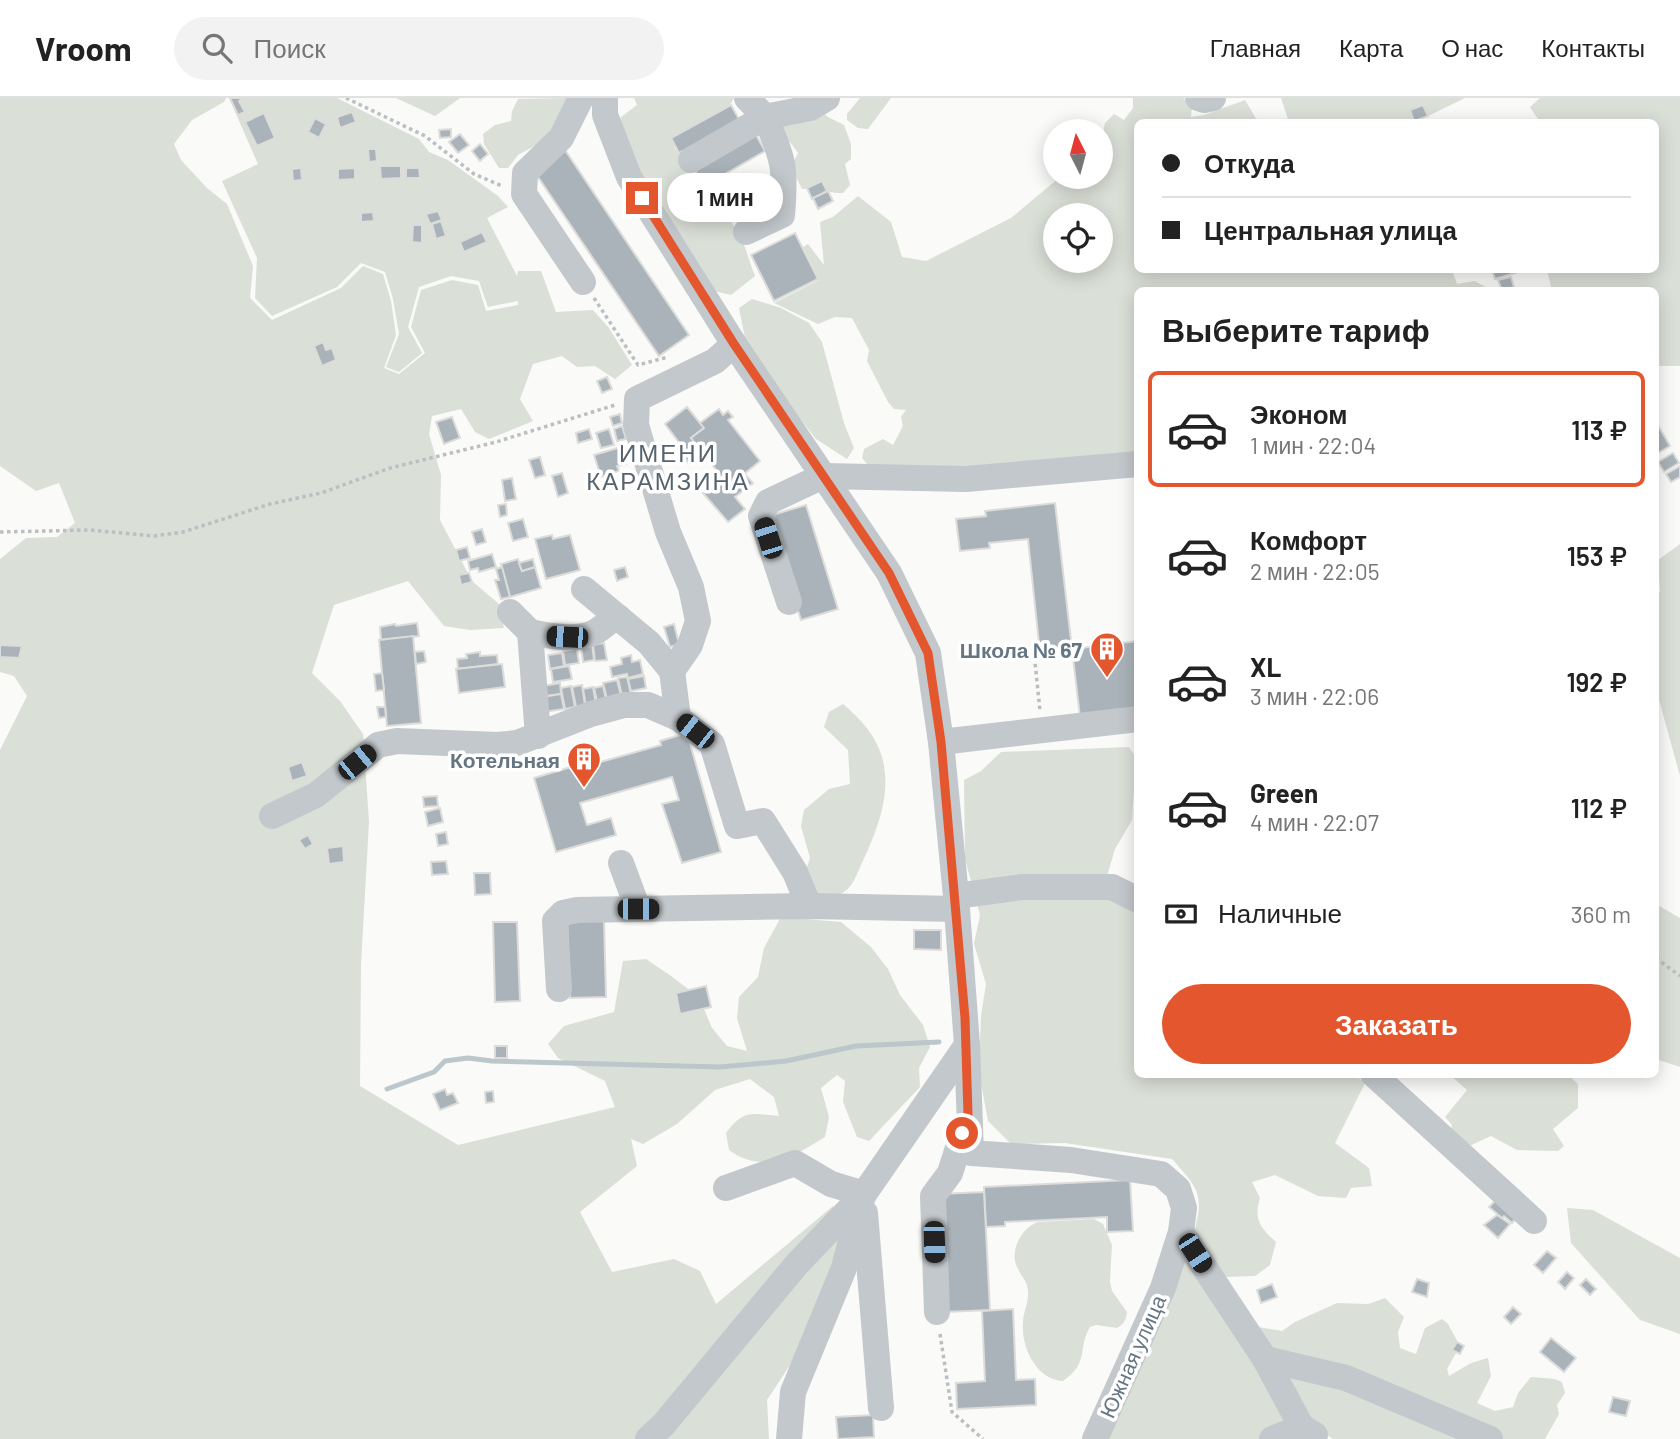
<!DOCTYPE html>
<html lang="ru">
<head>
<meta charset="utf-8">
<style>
  body { margin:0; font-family:Barlow,sans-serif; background:#f2f2f2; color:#222; height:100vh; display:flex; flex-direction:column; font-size:26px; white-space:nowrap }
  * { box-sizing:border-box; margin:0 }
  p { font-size:23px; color:#767676 }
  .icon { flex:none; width:38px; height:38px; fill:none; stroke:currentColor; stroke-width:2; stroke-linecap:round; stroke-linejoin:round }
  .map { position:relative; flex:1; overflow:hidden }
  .panel { position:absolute; left:1134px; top:189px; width:525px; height:791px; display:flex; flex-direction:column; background:#fff; border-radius:10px; box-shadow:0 4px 18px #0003 }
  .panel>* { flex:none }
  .top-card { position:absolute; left:1134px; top:21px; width:525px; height:154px; border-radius:10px; box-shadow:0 4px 18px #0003; display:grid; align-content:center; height:154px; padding:0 28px; background:#fff }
  .needle { width:46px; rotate:354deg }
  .tools { position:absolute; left:1043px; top:21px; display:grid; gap:14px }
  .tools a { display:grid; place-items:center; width:70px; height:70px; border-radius:50%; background:#fff; box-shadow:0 4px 18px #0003; font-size:35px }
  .end { position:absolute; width:32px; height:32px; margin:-16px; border:9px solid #e4572e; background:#fff; box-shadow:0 0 0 4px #fff }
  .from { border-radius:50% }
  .bubble { position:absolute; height:49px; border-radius:24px; background:#fff; box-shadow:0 4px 18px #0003; font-size:23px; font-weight:600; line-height:49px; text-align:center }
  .car { position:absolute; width:21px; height:42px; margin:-21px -10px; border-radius:9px; box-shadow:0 0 5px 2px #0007; background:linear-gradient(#222 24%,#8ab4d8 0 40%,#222 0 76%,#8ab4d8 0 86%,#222 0) }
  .top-card b { display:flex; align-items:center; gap:24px; height:66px; font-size:26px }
  .top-card b+b { border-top:2px solid #e0e0e0 }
  .top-card i { width:18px; height:18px; background:#222 }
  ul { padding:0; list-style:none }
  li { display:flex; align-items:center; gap:21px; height:116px; margin:0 14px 10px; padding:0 14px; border:4px solid transparent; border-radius:10px }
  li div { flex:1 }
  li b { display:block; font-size:26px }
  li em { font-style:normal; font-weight:600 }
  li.selected { border-color:#e4572e }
  li>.icon { width:63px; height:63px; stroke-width:1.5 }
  h2 { padding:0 28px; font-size:32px; line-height:84px }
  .pay { display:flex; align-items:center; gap:18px; height:77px; padding:0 28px; font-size:26px }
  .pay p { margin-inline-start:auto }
  .button { display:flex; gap:14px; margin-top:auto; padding:14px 28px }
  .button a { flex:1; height:80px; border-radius:42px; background:#e4572e; color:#fff; font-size:28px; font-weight:600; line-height:80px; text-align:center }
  header { display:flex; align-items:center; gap:42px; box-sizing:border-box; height:98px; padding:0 35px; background:#fff; border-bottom:2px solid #e0e0e0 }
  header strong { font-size:33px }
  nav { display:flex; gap:38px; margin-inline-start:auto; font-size:24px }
  .search { width:490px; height:63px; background:#f2f2f2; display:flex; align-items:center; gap:18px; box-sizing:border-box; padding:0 24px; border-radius:38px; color:#767676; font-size:26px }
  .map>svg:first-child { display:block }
  .green { fill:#dadfd7; fill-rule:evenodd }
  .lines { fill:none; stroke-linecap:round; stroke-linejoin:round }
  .stream { stroke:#bbc7cb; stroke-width:5 }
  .building { fill:#aab3b9; stroke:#dcdcda; stroke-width:2 }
  .path { stroke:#bbbfc2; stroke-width:3.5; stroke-dasharray:3.5 3.5; stroke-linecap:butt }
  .minor { stroke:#c3c8cc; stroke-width:26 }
  .route { stroke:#e4572e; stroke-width:9 }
  .labels { text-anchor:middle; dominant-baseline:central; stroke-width:7; stroke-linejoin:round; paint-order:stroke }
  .poi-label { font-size:21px; font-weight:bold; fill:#657683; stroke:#fff; text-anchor:end }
  .street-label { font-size:21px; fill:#657683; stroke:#fff }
  .quarter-label { font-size:24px; letter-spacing:2px; fill:#57646e; stroke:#fff }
</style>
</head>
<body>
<header>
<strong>Vroom</strong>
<div class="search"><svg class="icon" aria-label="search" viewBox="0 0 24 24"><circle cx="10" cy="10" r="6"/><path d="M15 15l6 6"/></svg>Поиск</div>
<nav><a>Главная</a><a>Карта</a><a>О нас</a><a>Контакты</a></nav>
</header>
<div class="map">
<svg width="1680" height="1341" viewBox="0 0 1680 1341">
  <rect width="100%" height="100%" fill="#fafaf8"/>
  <g class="green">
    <path d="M0 0H226L224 4 192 22 174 46 181 62 207 90 227 106 253 168 250 200 272 222 341 190 363 168 383 176 391 203 396 237 384 270 399 276 425 255 411 229 421 192 452 182 478 187 486 213 518 207V203L488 209 479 183 451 178 419 189 408 229 422 255 399 274 386 269 399 236 393 201 385 174 361 165 337 189 272 218 255 200 257 160 222 83 258 66 229 0H337L419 41 429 54 448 62 498 98 508 109 487 120 517 178 518 173H541L556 214 593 212 609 230 632 267 615 281 595 268 577 269 562 258 533 266 520 301 533 323 489 341 475 334 461 311 432 318 429 336 441 377 440 422 472 483 499 506 504 530 470 532 444 528 408 483 334 507 312 575 340 603 363 636 369 724 361 866 360 988 458 1047 615 1009 605 983 558 960 548 946 564 928 614 914 623 863 646 861 671 878 699 899 712 930 727 948 747 953 737 920 739 899 758 879 764 850 781 819 841 824 871 849 888 871 900 897 923 927 930 949 919 970 920 989 869 1043 857 1039 843 1004 845 983 837 977 821 990 829 1019 825 1039C794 1058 763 1077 729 1052L726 1035C744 1010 753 1016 779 1018L774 999 750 981 715 992 677 1026 643 1046 631 1041 637 1068 580 1114 612 1174 674 1161 700 1173 716 1206 833 1108 844 1131 811 1235 767 1302 769 1341H0V652L27 598 14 578 0 574V461L26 440 57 439 75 425 59 385 36 393 0 368Z"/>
    <path d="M396 0H460L435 18Z"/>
    <path d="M567 0 550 33 538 46 518 57 508 70H499L484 46 483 36 495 27 511 23 512 13 518 1Z"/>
    <path d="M634 0H734L729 8 676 40 674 49C695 81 725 108 742 142 747 153 750 166 755 178L731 197 714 193 632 77 620 20 637 7Z"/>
    <path d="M860 0H891L868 31 858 30 847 22V16Z"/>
    <path d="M1133 0H1183L1192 9 1191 19 1204 17 1245 2 1258 24H1177L1184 21 1175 24H1138V172H1452L1457 186 1475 183 1489 191 1502 192H1138L1137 356 1017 368H869L862 360 864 351 883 341 893 347 903 328 901 319 906 312 894 311 888 304 867 263 869 252 852 220 835 219 818 226 774 205 819 182 803 149 808 146 824 167 820 124 833 119 858 98 891 124 902 159 926 163 1011 120 1060 79H1101V44L1105 25 1114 16 1124 22 1133 10ZM1055 117H1101V163H1055Z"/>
    <path d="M1281 0H1465L1416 24H1289Z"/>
    <path d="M1540 0H1680V268H1656V192H1552L1547 172H1656V24H1540L1530 9Z"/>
    <path d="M820 12 828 19 844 27 851 46V61L845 66 850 87 843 95C825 96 822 88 802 91L791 69 798 55 790 44 779 38V20Z"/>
    <path d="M752 201 781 210 809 225 822 244 844 325 854 350 847 361 816 341 759 269 746 245 739 210Z"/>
    <path d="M1680 446V678L1656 591V497L1660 494 1658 462Z"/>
    <path d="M843 606C862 622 880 642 884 668 890 702 875 737 861 767 858 773 855 782 851 787 841 800 827 802 813 803L804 778 810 760 801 728 804 712 829 691 850 686 848 652 824 629 829 614Z"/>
    <path d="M1129 649 1136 660 1132 722 1115 751 1102 795 1137 809 1138 976H1251L1287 979 1288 976 1355 977 1365 985 1335 1045 1369 1070 1372 1088 1351 1090 1346 1100 1318 1098 1275 1077 1252 1084 1260 1100C1253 1122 1261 1130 1276 1144L1270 1167 1255 1178 1224 1179 1194 1134C1205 1096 1197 1089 1172 1061L1065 1045 1011 1046 988 1023 979 974 981 918 986 886 974 846 980 817 965 761 964 682 981 673 1001 654Z"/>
    <path d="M1656 806 1680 820V969L1656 961Z"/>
    <path d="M1450 977H1568L1578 986V1010L1553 1031 1564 1048 1558 1053 1517 1052 1491 1038 1467 1049 1450 1035 1452 1027 1445 1019 1467 992Z"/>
    <path d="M1567 1110 1593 1112 1680 1160V1236L1640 1222 1571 1145Z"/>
    <path d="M1094 1121 1103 1126 1112 1147 1110 1183 1112 1193 1127 1214C1126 1222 1124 1226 1117 1230L1096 1227 1090 1229C1077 1251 1090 1264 1063 1283 1036 1282 1021 1249 1023 1225 1023 1214 1029 1205 1028 1193 1027 1182 1021 1178 1017 1169 1009 1153 1022 1129 1038 1124Z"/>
    <path d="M1181 1156 1258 1260 1288 1326 1262 1341H1101Z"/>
    <path d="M1385 1200 1404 1219 1398 1234 1400 1250 1416 1256 1425 1230 1442 1221 1448 1226 1460 1248 1447 1271 1449 1278 1471 1265 1488 1260 1491 1278 1477 1305 1495 1313 1513 1309 1518 1295 1531 1279 1555 1281 1562 1284 1565 1295 1557 1307 1559 1316 1545 1341H1503L1269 1256 1258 1229 1282 1233 1295 1224 1337 1205 1368 1206Z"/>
    <path d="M1288 1271 1476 1341H1333L1305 1322 1281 1272Z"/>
  </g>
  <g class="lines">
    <path class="stream" d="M387 991 434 974 445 963 468 960 492 963 720 969 786 963 856 948 939 944"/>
  </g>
  <g class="building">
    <path d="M230 0H244L239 3 245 14 238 17Z"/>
    <path d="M731 7 740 23 679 55 671 40Z"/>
    <path d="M1423 7 1428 18 1414 23 1410 12Z"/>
    <path d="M352 14 356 24 340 30 337 19Z"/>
    <path d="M264 15 275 40 257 48 245 24Z"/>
    <path d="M315 20 326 26 319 40 308 34Z"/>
    <path d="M451 31V39L440 40 439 32Z"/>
    <path d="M460 36 469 47 458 55 449 44Z"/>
    <path d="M756 37 765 53 704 88 695 72Z"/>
    <path d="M480 46 488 56 480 63 472 53Z"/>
    <path d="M368 51H376L377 63 369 64Z"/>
    <path d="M565 52 689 237 659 258 534 73Z"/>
    <path d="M380 68H401V80L381 81Z"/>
    <path d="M301 70 302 82 293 83 292 71Z"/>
    <path d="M355 70V81L338 82V71Z"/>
    <path d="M406 70H419L420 80H406Z"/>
    <path d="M768 81 776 98 727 123 718 106Z"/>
    <path d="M822 83 827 93 812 101 807 90Z"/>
    <path d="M828 93 833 103 818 111 813 100Z"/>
    <path d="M438 113 442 122 430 126 426 116Z"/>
    <path d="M373 114 374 123 361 124V115Z"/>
    <path d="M441 123 446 138 436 141 432 126Z"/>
    <path d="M413 127H422V145L412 144Z"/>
    <path d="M482 134 487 144 464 154 460 144Z"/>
    <path d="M795 135 818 181 774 203 751 157Z"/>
    <path d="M1492 172H1525L1495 181Z"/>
    <path d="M1511 179 1514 189 1502 192 1498 182Z"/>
    <path d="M323 244 326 252 332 250 336 262 322 268 314 248Z"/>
    <path d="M607 279 612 291 602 295 597 283Z"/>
    <path d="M687 309 704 330 691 340 702 353 688 364 680 354 684 351 665 326Z"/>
    <path d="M719 311 723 317 728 313 733 319 728 322 760 363 729 388 691 340 704 330 700 325Z"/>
    <path d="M620 316 622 325 613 328 610 319Z"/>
    <path d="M452 319 460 340 444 346 436 324Z"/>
    <path d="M622 328 626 341 617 343 614 331Z"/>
    <path d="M1659 329 1670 348 1658 355 1656 352V331Z"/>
    <path d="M589 331 592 341 578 345 576 335Z"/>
    <path d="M609 331 614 347 601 350 596 335Z"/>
    <path d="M621 349 626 366 617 368 619 373 601 379 594 357Z"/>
    <path d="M1673 355 1679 365 1664 374 1658 364Z"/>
    <path d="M540 359 545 377 535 380 529 362Z"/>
    <path d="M1680 368V379L1671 384 1666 376Z"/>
    <path d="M562 375 568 395 558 399 552 378Z"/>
    <path d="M744 375 753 385 735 399 745 411 728 424 703 395 722 379 729 388Z"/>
    <path d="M512 380 516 401 505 403 502 382Z"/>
    <path d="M1055 405 1072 551 1040 555 1028 441 989 445 990 450 960 453 956 421 986 418 985 413Z"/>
    <path d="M506 406 507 417 500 419 498 407Z"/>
    <path d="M806 407 838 511 801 522 769 418Z"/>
    <path d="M523 421 528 439 513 443 508 425Z"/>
    <path d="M482 431 486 444 476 447 472 434Z"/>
    <path d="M552 437 553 441 570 437 580 472 546 481 535 441Z"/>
    <path d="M467 449 470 460 459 463 456 452Z"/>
    <path d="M492 456 496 469 479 474 478 470 470 472 468 463Z"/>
    <path d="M518 461 522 473 535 469 541 490 510 499 501 466Z"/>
    <path d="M533 461 535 469 522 473 519 465Z"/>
    <path d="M502 469 510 499 501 501 495 482H499L496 471Z"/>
    <path d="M625 469 628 479 617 483 614 472Z"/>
    <path d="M469 475 472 484 461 487 459 477Z"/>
    <path d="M417 525 419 538 381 542 380 529 395 526 396 528Z"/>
    <path d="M674 526 679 546 670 549 664 529Z"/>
    <path d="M413 538 421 625 387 628 379 542Z"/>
    <path d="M1138 543V612L1080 619 1072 551Z"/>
    <path d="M604 545 607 562 595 563 593 547Z"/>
    <path d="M592 546 594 562 583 564 581 547Z"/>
    <path d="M0 547 22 548 19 560 0 559Z"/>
    <path d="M577 551 579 565 565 567 563 553Z"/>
    <path d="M424 553 426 564 416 566 415 554Z"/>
    <path d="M480 554V558L497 557 498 566 458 571 457 561 467 560 466 556Z"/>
    <path d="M562 555 564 568 550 571 548 557Z"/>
    <path d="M631 557 632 564 640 562 643 576 628 580 627 576 612 579 610 569 622 566 621 560Z"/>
    <path d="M502 566 505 589 459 595 456 571Z"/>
    <path d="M569 568 572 581 553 584 551 571Z"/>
    <path d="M382 575 384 592 376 593 374 576Z"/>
    <path d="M644 578 646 590 631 593 628 581Z"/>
    <path d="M627 579 631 596 622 598 618 580Z"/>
    <path d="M617 582 621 598 607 601 603 585Z"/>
    <path d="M560 585 561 596 545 598 543 588Z"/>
    <path d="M582 587 585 607 576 609 572 589Z"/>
    <path d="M571 588 575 609 565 611 561 590Z"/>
    <path d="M603 588 606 601 597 603 594 590Z"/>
    <path d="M593 589 596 606 586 608 583 591Z"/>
    <path d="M561 596 564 611 544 614 542 599Z"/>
    <path d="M377 609H385L386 619 379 620Z"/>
    <path d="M687 635 721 754 682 765 662 706 679 702 672 679 580 705 587 727 611 720 616 737 556 754 534 680 571 669 572 672 661 647 660 643Z"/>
    <path d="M302 664 307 678 292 683 288 669Z"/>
    <path d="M437 698 438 708 424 709 423 699Z"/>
    <path d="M440 710 443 724 428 728 425 714Z"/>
    <path d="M446 734 448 746 438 748 436 736Z"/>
    <path d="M308 737 313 746 305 751 299 742Z"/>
    <path d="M343 748 344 764 329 766 327 750Z"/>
    <path d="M446 763 448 776 432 777 431 764Z"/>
    <path d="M474 775H490L491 796 475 797Z"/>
    <path d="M604 821 606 899 570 900 567 822Z"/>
    <path d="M493 824H517L520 903 495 904Z"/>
    <path d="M914 832H941V852L914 851Z"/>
    <path d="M706 888 711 909 680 916 676 895Z"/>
    <rect x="495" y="948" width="12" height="12"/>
    <path d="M445 991 447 997 453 995 458 1005 440 1012 433 996Z"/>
    <path d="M493 993 494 1004 486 1005 485 994Z"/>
    <path d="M1130 1082 1133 1133 1107 1134V1119L1005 1124V1128L986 1129 984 1089Z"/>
    <path d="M984 1094 990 1212 945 1214 940 1096Z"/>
    <path d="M1497 1101 1517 1119 1512 1125 1504 1118 1502 1120 1489 1109Z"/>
    <path d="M1497 1117 1510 1126 1498 1140 1484 1127Z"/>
    <path d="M1547 1153 1556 1160 1543 1175 1534 1167Z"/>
    <path d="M1567 1174 1574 1180 1565 1191 1558 1184Z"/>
    <path d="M1417 1181 1429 1185 1427 1199 1412 1194Z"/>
    <path d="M1586 1181 1596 1191 1590 1197 1580 1187Z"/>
    <path d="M1272 1186 1277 1199 1261 1205 1257 1192Z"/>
    <path d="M1513 1209 1521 1216 1511 1226 1504 1219Z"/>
    <path d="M1013 1211 1016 1282 1035 1281 1036 1307 957 1311 956 1285 985 1283 982 1213Z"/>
    <path d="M1551 1240 1576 1260 1564 1274 1540 1254Z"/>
    <path d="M1457 1244 1464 1248 1460 1256 1452 1252Z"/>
    <path d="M1613 1299 1630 1303 1626 1318 1609 1314Z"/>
    <path d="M873 1317 874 1339 838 1341 836 1319Z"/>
  </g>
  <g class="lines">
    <g class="path">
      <path d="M346 0 425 38 474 76 502 88"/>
      <path d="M594 200 638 267 668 259"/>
      <path d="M0 434 90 432 154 438 183 434 270 406 321 395 390 370 496 344 615 307"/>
      <path d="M1033 545 1040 613"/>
      <path d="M1656 860 1680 878"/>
      <path d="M940 1236 952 1314 983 1341"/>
    </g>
    <g class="minor">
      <path d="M581 0 561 40 525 75 524 96 583 184"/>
      <path d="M605 0V17L629 79 734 246 889 475 928 555 941 644 956 798 967 947 971 1055 1071 1062 1161 1076 1178 1091 1184 1110 1181 1134 1163 1190 1095 1341"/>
      <path d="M747 0 765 19 810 10 827 0"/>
      <path d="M1198 0 1204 2 1213 0"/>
      <path d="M691 62 765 19C784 61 786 71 782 117L746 134"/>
      <path d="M584 491 649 545 672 573 678 620 712 646 737 728 763 723 795 774 809 808"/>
      <path d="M789 504 761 418 768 404 823 378 966 381 1138 366"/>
      <path d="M510 514 530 534 538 638"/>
      <path d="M530 534C550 538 574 543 593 535 602 531 608 523 618 519"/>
      <path d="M672 573 690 547 698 523 691 489 668 434 636 327 637 301 715 263 734 246"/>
      <path d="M941 644 1138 621"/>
      <path d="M272 718 316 697 378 647 397 643 497 647 517 645 591 616 624 607H648L678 620"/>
      <path d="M621 765 638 811"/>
      <path d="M956 798 1022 789H1112L1138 802"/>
      <path d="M559 891 555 823 563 815 577 812 809 808 957 811"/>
      <path d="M1373 976 1534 1123"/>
      <path d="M726 1090 795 1065 831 1086 864 1096"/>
      <path d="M865 1115 881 1310"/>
      <path d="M1181 1134 1265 1261 1346 1280 1490 1341"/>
      <path d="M937 1214 933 1098 950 1075 965 1028"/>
      <path d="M1265 1261 1308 1341"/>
      <path d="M648 1341 664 1326 797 1166 864 1096 967 947"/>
      <path d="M789 1341 793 1294 844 1170 863 1097"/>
      <path d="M1272 1341 1302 1329 1315 1337"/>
    </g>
  </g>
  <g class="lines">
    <path class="route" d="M642 100 734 246 889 475 928 555 941 644 965 920 968 1016 962 1035"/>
  </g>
  <defs>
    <g id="building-pin" transform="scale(1.75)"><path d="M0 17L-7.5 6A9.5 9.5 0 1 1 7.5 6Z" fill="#e4572e" stroke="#fff"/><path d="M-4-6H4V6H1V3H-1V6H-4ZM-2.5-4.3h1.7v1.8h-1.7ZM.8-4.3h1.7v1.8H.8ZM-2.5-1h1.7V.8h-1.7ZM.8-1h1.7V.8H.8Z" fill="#fff"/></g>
  </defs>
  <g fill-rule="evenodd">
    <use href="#building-pin" x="1107" y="551"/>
    <use href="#building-pin" x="584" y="661"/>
  </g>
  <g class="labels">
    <g class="poi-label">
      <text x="1082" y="551">Школа № 67</text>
      <text x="560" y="661">Котельная</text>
    </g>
    <g class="street-label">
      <text transform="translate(1132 1258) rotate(-66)">Южная улица</text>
    </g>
    <g class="quarter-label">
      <text x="668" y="354">ИМЕНИ<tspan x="668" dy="28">КАРАМЗИНА</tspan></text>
    </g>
  </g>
</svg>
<div class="tools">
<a><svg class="needle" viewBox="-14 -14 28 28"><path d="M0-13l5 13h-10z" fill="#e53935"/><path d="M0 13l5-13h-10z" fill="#767676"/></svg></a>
<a><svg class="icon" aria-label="locate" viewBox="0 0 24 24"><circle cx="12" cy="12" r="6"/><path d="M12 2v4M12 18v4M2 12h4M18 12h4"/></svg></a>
</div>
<i class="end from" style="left:962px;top:1035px"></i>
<i class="end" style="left:642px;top:100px"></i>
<div class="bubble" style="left:667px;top:75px;width:116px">1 мин</div>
<i class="car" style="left:768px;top:440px;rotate:342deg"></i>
<i class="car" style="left:567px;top:539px;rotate:273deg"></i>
<i class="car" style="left:695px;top:633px;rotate:308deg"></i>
<i class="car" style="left:357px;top:664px;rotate:51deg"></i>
<i class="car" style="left:638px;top:811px;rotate:90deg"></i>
<i class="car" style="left:934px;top:1144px;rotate:178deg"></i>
<i class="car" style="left:1195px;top:1155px;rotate:147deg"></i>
<div class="top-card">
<b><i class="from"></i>Откуда</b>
<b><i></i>Центральная улица</b>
</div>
<section class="panel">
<h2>Выберите тариф</h2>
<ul>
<li class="selected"><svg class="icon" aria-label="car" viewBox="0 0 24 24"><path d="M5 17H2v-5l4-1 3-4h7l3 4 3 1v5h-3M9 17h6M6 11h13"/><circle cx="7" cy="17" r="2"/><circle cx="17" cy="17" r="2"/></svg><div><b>Эконом</b><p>1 мин · 22:04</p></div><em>113 ₽</em></li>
<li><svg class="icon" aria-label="car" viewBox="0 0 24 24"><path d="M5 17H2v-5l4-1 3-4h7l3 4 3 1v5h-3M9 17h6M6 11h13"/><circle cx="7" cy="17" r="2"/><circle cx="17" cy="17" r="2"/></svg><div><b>Комфорт</b><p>2 мин · 22:05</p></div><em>153 ₽</em></li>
<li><svg class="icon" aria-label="car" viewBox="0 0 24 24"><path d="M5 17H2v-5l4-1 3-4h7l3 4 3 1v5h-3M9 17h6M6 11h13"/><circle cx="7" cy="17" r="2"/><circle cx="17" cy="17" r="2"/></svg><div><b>XL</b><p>3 мин · 22:06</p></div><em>192 ₽</em></li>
<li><svg class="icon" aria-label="car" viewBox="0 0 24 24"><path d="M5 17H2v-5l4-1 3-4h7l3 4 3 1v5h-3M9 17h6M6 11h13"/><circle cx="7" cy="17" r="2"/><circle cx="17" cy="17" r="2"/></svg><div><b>Green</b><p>4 мин · 22:07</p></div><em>112 ₽</em></li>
</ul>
<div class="pay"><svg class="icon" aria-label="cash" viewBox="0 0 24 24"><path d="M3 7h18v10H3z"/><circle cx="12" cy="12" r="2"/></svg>Наличные<p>360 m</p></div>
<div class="button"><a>Заказать</a></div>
</section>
</div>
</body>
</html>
